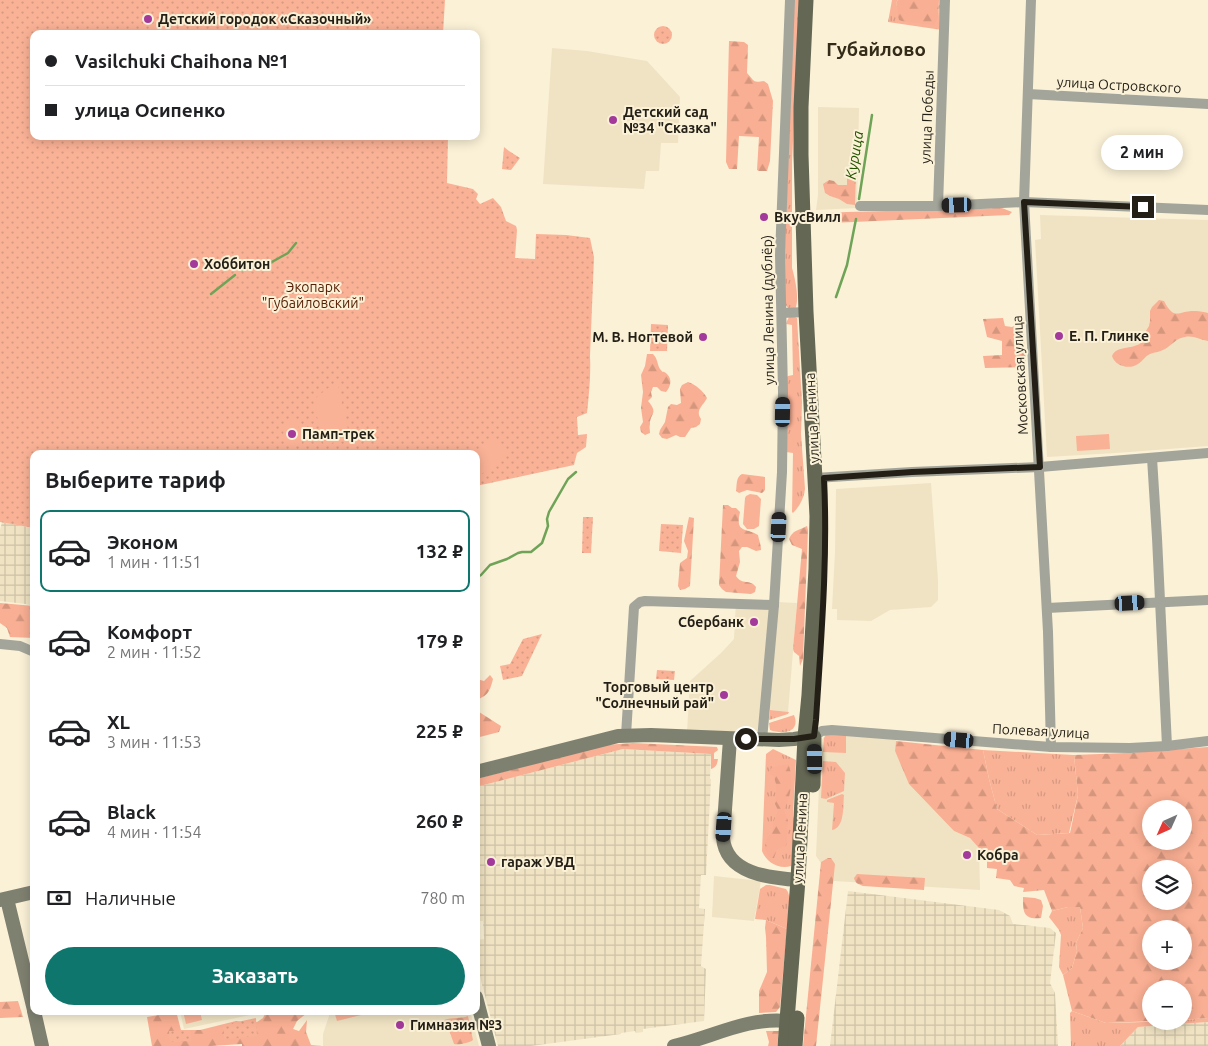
<!DOCTYPE html>
<html lang="ru">
<head>
<meta charset="utf-8">
<style>
  body { margin:0; font-family:Ubuntu,sans-serif; background:#f2f2f2; color:#202124; height:100vh; display:flex; flex-direction:column; font-size:19px; white-space:nowrap }
  * { box-sizing:border-box; margin:0 }
  p { font-size:16px; color:#757577 }
  .icon { flex:none; width:28px; height:28px; fill:none; stroke:currentColor; stroke-width:2; stroke-linecap:round; stroke-linejoin:round }
  .map { position:relative; flex:1; overflow:hidden }
  .side { position:absolute; left:30px; top:450px; width:450px; height:565px; display:flex; flex-direction:column; background:#fff; border-radius:10px; box-shadow:0 2px 12px #0003 }
  .side>* { flex:none }
  .top-card { position:absolute; left:30px; top:30px; width:450px; height:110px; border-radius:10px; box-shadow:0 2px 12px #0003; display:grid; align-content:center; height:110px; padding:0 15px; background:#fff }
  .needle { width:32px; rotate:225deg }
  .controls { position:absolute; left:1142px; top:800px; display:grid; gap:10px }
  .controls a { display:grid; place-items:center; width:50px; height:50px; border-radius:50%; background:#fff; box-shadow:0 2px 12px #0003; font-size:25px }
  .end { position:absolute; width:22px; height:22px; margin:-11px; border:6px solid #231f16; background:#fff; box-shadow:0 0 0 2px #fff }
  .from { border-radius:50% }
  .bubble { position:absolute; height:35px; border-radius:18px; background:#fff; box-shadow:0 2px 12px #0003; font-size:16px; font-weight:700; line-height:35px; text-align:center }
  .car { position:absolute; width:15px; height:30px; margin:-15px -8px; border-radius:6px; box-shadow:0 0 4px 1px #0007; background:linear-gradient(#222 24%,#8ab4d8 0 40%,#222 0 76%,#8ab4d8 0 86%,#222 0) }
  .top-card b { display:flex; align-items:center; gap:18px; height:48px; font-size:19px }
  .top-card b+b { border-top:1px solid #e0e0e0 }
  .top-card i { width:12px; height:12px; background:#202124 }
  ul { padding:0; list-style:none }
  li { display:flex; align-items:center; gap:15px; height:82px; margin:0 10px 8px; padding:0 5px; border:2px solid transparent; border-radius:10px }
  li div { flex:1 }
  li b { display:block; font-size:19px }
  li em { font-style:normal; font-weight:700 }
  li.active { border-color:#0f766e }
  li>.icon { width:45px; height:45px; stroke-width:1.5 }
  h2 { padding:0 15px; font-size:22px; line-height:60px }
  .pay { display:flex; align-items:center; gap:12px; height:55px; padding:0 15px; font-size:19px }
  .pay p { margin-inline-start:auto }
  .action { display:flex; gap:10px; margin-top:auto; padding:10px 15px }
  .action a { flex:1; height:58px; border-radius:30px; background:#0f766e; color:#fff; font-size:20px; font-weight:700; line-height:58px; text-align:center }
  .map>svg:first-child { display:block }
  .built { fill:#f0e3c3 }
  .industrial { fill:url(#industrial-grid) }
  .grass { fill:url(#grass-tufts) }
  .forest { fill:url(#forest-firs); fill-rule:evenodd }
  .park { fill:url(#park-dots) }
  .pitch { fill:#fab296 }
  .lines { fill:none; stroke-linecap:round; stroke-linejoin:round }
  .stream { stroke:#6fa458; stroke-width:2.5 }
  .street { stroke:#a4a59a; stroke-width:10 }
  .secondary { stroke:#7f8170; stroke-width:14 }
  .primary { stroke:#646753; stroke-width:15 }
  .route { stroke:#231f16; stroke-width:6 }
  .poi-dot { fill:#a3399a; stroke:#fbf1d7; stroke-width:2 }
  .labels { text-anchor:middle; dominant-baseline:central; stroke-width:4; stroke-linejoin:round; paint-order:stroke }
  .poi-label { font-size:14px; font-weight:bold; fill:#231f16; stroke:#fbf1d7; text-anchor:start }
  .street-label { font-size:14px; fill:#231f16; stroke:#fbf1d7 }
  .park-label { font-size:14px; fill:#561f05; stroke:#fbf1d7 }
  .water-label { font-size:15px; font-style:italic; fill:#225300; stroke:#fbf1d7 }
  .district-label { font-size:19px; font-weight:bold; fill:#342c18; stroke:#fbf1d7 }
</style>
</head>
<body>
<div class="map">
<svg width="1208" height="1046" viewBox="0 0 1208 1046">
  <defs>
    <pattern id="industrial-grid" width="8" height="8" patternUnits="userSpaceOnUse" patternTransform="scale(1.25)"><rect width="8" height="8" fill="#f0e3c3"/><path d="M0 4h8M4 0v8" fill="none" stroke="#cec2a7"/></pattern>
    <pattern id="grass-tufts" width="24" height="20" patternUnits="userSpaceOnUse" patternTransform="scale(1.25)"><rect width="24" height="20" fill="#fab296"/><path d="M3 7l-1-3M5 7V3M7 7l1-3M15 17l-1-3M17 17v-4M19 17l1-3" fill="none" stroke="#d69981"/></pattern>
    <pattern id="forest-firs" width="22" height="20" patternUnits="userSpaceOnUse" patternTransform="scale(1.25)"><rect width="22" height="20" fill="#f9af93"/><path d="M5 1l3.5 6h-7zM16 11l3.5 6h-7z" fill="#d5967e"/></pattern>
    <pattern id="park-dots" width="8" height="8" patternUnits="userSpaceOnUse" patternTransform="scale(1.25)"><rect width="8" height="8" fill="#fab296"/><path d="M2 2h.1M6 6h.1" fill="none" stroke="#d69981" stroke-width="1.8" stroke-linecap="round"/></pattern>
  </defs>
  <rect width="100%" height="100%" fill="#fbf1d7"/>
  <g class="built">
    <path d="M552 48 587 51 647 61 680 97 678 143H661L659 171H646L644 189 543 184Z"/>
    <path d="M818 107 859 108 857 208 816 210 818 195Z"/>
    <path d="M1040 215 1208 220V446L1116 453 1047 457 1035 240 1041 239Z"/>
    <path d="M931 483 938 580V600L931 607 890 610 871 621 837 620V609H832L835 552 836 489Z"/>
    <path d="M736 600 797 603 788 712 760 709 759 733 687 732 690 681 721 653 734 639Z"/>
    <path d="M827 733 895 738 896 741 895 751 903 767 954 831 970 838 979 847 980 890 834 881 816 856 821 741Z"/>
    <path d="M714 876 761 881 754 921 712 917Z"/>
    <path d="M180 1011H269L184 1029Z"/>
    <path d="M328 1011H470L479 1046H323V1034L329 1016Z"/>
  </g>
  <g class="industrial">
    <path d="M2 522 34 528V605L0 601V530Z"/>
    <path d="M623 749 711 754 710 779H711L706 875H701L699 908 705 909 701 966 706 969 704 1021 643 1029V1032L636 1033 635 1031 621 1033V1034L531 1046H498L476 961V940L484 939 483 921H476V857L478 856 476 850V787Z"/>
    <path d="M848 891 999 910 1010 916 1013 924 1050 928 1056 933 1050 983 1055 993 1058 1046H830Z"/>
    <path d="M1208 1022V1046H1120L1138 1027Z"/>
  </g>
  <g class="grass">
    <path d="M794 0H800L792 162V268C795 278 800 300 795 309L788 308 785 304V245Z"/>
    <path d="M892 0H898L896 3 898 9V14L938 18 939 0H942V30L888 22Z"/>
    <path d="M789 317H795L797 318 802 402 801 434 805 489C804 498 800 506 793 513L792 512 793 453 786 452V378L788 376 793 375 792 325 786 324 787 321Z"/>
    <path d="M770 710 789 712 788 714 769 720Z"/>
    <path d="M794 715C801 732 783 735 770 730L769 723Z"/>
    <path d="M826 735H846V753L823 752 824 738Z"/>
    <path d="M773 749 796 760 793 816 796 824 791 866C779 870 766 862 762 851L766 754Z"/>
    <path d="M983 750 1074 755 1078 795 1069 833 1037 835 997 809 989 779Z"/>
    <path d="M823 761 836 762 845 773 844 791 826 799 821 798Z"/>
    <path d="M842 794 844 795C843 805 845 828 832 830L834 803 827 802V800Z"/>
    <path d="M766 885H770L786 889 788 892 790 899 787 929 766 920 755 919 760 889Z"/>
    <path d="M1068 907H1080L1083 928 1076 943 1077 951 1072 968 1063 975 1059 967 1061 935 1059 930 1049 917 1052 911Z"/>
    <path d="M1072 1011 1106 1023 1184 1021V1020L1208 1018V1022L1138 1027 1120 1046H1071L1070 1013Z"/>
  </g>
  <g class="forest">
    <path d="M898 0H939L938 18 934 25 904 22 899 20C897 14 898 9 896 3Z"/>
    <path d="M729 41 744 42 748 45 747 73C755 81 752 83 764 81L768 84 773 101 770 161 767 171H759L757 170 759 137 739 136 737 169H729L726 162Z"/>
    <path d="M847 171H856L855 205 847 204 839 199 830 196 825 193 823 184 829 180 834 181 838 185H847Z"/>
    <path d="M1002 208 1012 212 1009 215 831 223 825 217V213L847 212Z"/>
    <path d="M1159 300 1164 301C1175 322 1178 310 1196 311 1200 311 1204 312 1208 313V341C1201 340 1193 335 1185 337 1176 338 1172 345 1165 349 1160 352 1155 352 1150 354 1145 356 1143 361 1138 364 1129 370 1115 366 1112 356 1117 345 1131 350 1141 343L1144 334 1149 326 1150 321V311L1152 307Z"/>
    <path d="M1003 318 1005 326 1012 327 1016 325 1023 327 1026 364 1023 367 985 368 983 356 1002 355V341L987 337 983 319Z"/>
    <path d="M647 354H653C658 359 657 364 660 369 665 375 661 369 667 374 673 380 670 387 666 392L661 391 657 387H653L651 392 652 397 648 401C659 414 650 413 650 424 649 427 650 430 650 433L645 435 641 432 640 427 643 422 641 408 643 392 641 375 645 366Z"/>
    <path d="M688 382C695 384 704 392 707 398 703 406 695 410 701 419L700 424 696 427 691 428 685 437H680L676 435 667 439 662 438 659 434 660 430 665 422 668 407 671 404 677 405 681 403 680 389 682 385Z"/>
    <path d="M742 474 765 477V490L762 493 747 490 739 493 736 491C737 484 736 477 742 474Z"/>
    <path d="M723 505H728L732 508H736L740 512C735 534 746 527 758 535 759 541 761 544 761 550L756 551 747 547H742L739 551 740 562 736 576C743 586 749 578 756 587L755 592 751 594 726 592 722 589 719 585Z"/>
    <path d="M689 517 694 518 690 586 685 589 680 590 678 586 680 563 687 558 688 551 684 541Z"/>
    <path d="M807 526 808 530 803 659 800 666 799 656 794 652 793 649 802 549 792 545 789 539C794 529 798 531 807 526Z"/>
    <path d="M0 603 34 606V638L10 637 7 628 0 623Z"/>
    <path d="M490 675 493 679C490 691 488 696 476 700V677L477 679 484 681Z"/>
    <path d="M476 710 501 726 499 732 476 738Z"/>
    <path d="M896 741 983 750 989 779 997 809 1037 835 1070 833 1078 795 1074 755 1125 753 1208 747V1018L1184 1020V989H1151V1021H1155L1106 1023 1072 1011 1063 975 1072 968 1077 951 1076 943 1083 928 1080 907H1068L1052 911 1044 890 1023 892 1024 888 1014 886 1010 880 996 878 997 869 987 868V857L970 838 954 831 909 784 895 751ZM1151 809H1184V841H1151ZM1151 869H1184V901H1151ZM1151 929H1184V961H1151Z"/>
    <path d="M633 743 717 747 718 750 714 753V759H718C717 765 716 767 711 769V754L623 749 476 787V779L605 745Z"/>
    <path d="M788 764C794 775 791 799 784 809L788 821 787 844 785 847 777 849 774 858H770C763 850 765 846 767 837L772 833 773 823 778 810 775 804 776 784 774 777 769 773 772 767Z"/>
    <path d="M828 858H831L835 864 816 1046H803L821 862Z"/>
    <path d="M857 874 925 878 924 890 863 886C858 884 855 883 854 878Z"/>
    <path d="M1023 897 1035 898 1041 900 1043 906 1041 918C1023 920 1023 912 1023 897Z"/>
    <path d="M766 920 787 929 780 1007 776 1012 759 1013V991L767 972 766 937 765 928Z"/>
    <path d="M18 1001 23 1017 0 1018V1002Z"/>
    <path d="M168 1011H176L181 1030H200L236 1021 248 1023 257 1022 263 1018 265 1014 280 1011H307V1013L297 1021 293 1029 299 1031 307 1020 306 1032 311 1045 322 1046H242V1044L211 1046H152L147 1017 159 1015Z"/>
    <path d="M468 1016 473 1040C469 1043 459 1045 454 1044L449 1030 444 1023V1020C453 1017 460 1019 468 1016Z"/>
    <path d="M766 1031H779L777 1046H768L769 1042Z"/>
  </g>
  <g class="park">
    <path d="M0 0H445L443 34H34V136H448L447 183 473 189 478 194 476 199 480 204 493 198 501 207 506 221 516 226 517 230 515 258 535 259 536 234 566 235 590 238 594 257 590 356C591 375 589 394 587 413L577 417 578 435 587 434 586 447 577 453 574 465 476 486V454H34V528L0 522Z"/>
    <circle cx="663" cy="35" r="9"/>
    <path d="M504 147 509 151 520 158 511 170 502 169Z"/>
    <path d="M651 324 668 325 667 351H650Z"/>
    <path d="M583 517H593L591 553H582Z"/>
    <path d="M661 524 683 525 681 553 659 551Z"/>
    <path d="M542 634 522 676 503 680 500 666 510 664 523 639Z"/>
    <path d="M657 670 675 671 674 680 656 679Z"/>
    <path d="M256 1018 257 1036 224 1039 223 1025Z"/>
    <path d="M190 1030 191 1041 170 1042 169 1031Z"/>
  </g>
  <g class="pitch">
    <path d="M337 381 350 438 324 445 313 400Z"/>
    <path d="M294 419 299 428 302 444 291 447 285 440 282 425 288 420Z"/>
    <path d="M1109 434 1110 449 1077 451 1076 436Z"/>
    <path d="M494 439 507 456 476 478V454H474Z"/>
    <path d="M750 494 757 495 761 499 759 526 754 529H747L743 524 745 498 746 496Z"/>
    <path d="M183 1011H200L202 1020 186 1024Z"/>
    <path d="M334 1011H360L361 1015 337 1021Z"/>
  </g>
  <g class="lines">
    <g class="stream">
      <path d="M859 199 872 115"/>
      <path d="M270 263 288 253 296 243"/>
      <path d="M242 270 260 266"/>
      <path d="M211 294 235 275"/>
      <path d="M836 297 847 265 856 219"/>
      <path d="M476 578 481 575 490 565 507 559 518 553 522 552H531L542 543 548 526 547 519 549 512 568 479 576 472"/>
    </g>
    <g class="street">
      <path d="M1031 0 1024 202 1048 632 1051 747"/>
      <path d="M1028 94 1208 104"/>
      <path d="M860 206H938L1024 202 1208 210"/>
      <path d="M938 206 945 0"/>
      <path d="M782 313 806 312"/>
      <path d="M1152 458 1157 538 1167 746"/>
      <path d="M815 478 912 472 1040 467 1208 453"/>
      <path d="M1047 608 1208 600"/>
      <path d="M0 644 20 646 34 652"/>
      <path d="M626 735 634 607 640 602 645 601 774 605"/>
      <path d="M814 736 822 731 832 730 1051 747 1130 748 1167 746 1208 741"/>
      <path d="M762 740 774 605 782 472 783 392 780 255 790 0"/>
    </g>
    <g class="secondary">
      <path d="M730 739 723 838C726 874 770 878 798 880"/>
      <path d="M476 772 618 736 651 735 779 740 794 739 814 736"/>
      <path d="M7 899 34 1010"/>
      <path d="M0 900 34 892"/>
      <path d="M476 997 489 1046"/>
      <path d="M34 1011 42 1046"/>
      <path d="M674 1046C713 1037 747 1017 787 1021"/>
    </g>
    <g class="primary">
      <path d="M813 785 814 738"/>
      <path d="M785 1046 798 880 805 737 809 695 816 569 817 516 806 312 801 155V107L806 0"/>
      <path d="M795 1046 797 1018"/>
    </g>
  </g>
  <g class="lines">
    <path class="route" d="M746 739H794L814 736 816 720C821 640 828 559 824 478L912 472 1040 467 1024 202 1143 207"/>
  </g>
  <g class="poi-dot">
    <circle cx="148" cy="19" r="5"/>
    <circle cx="613" cy="120" r="5"/>
    <circle cx="764" cy="217" r="5"/>
    <circle cx="194" cy="264" r="5"/>
    <circle cx="1059" cy="336" r="5"/>
    <circle cx="703" cy="337" r="5"/>
    <circle cx="292" cy="434" r="5"/>
    <circle cx="754" cy="622" r="5"/>
    <circle cx="724" cy="695" r="5"/>
    <circle cx="967" cy="855" r="5"/>
    <circle cx="491" cy="862" r="5"/>
    <circle cx="400" cy="1025" r="5"/>
  </g>
  <g class="labels">
    <g class="poi-label">
      <text x="158" y="19">Детский городок «Сказочный»</text>
      <text x="623" y="112">Детский сад<tspan x="623" dy="16">№34 "Сказка"</tspan></text>
      <text x="774" y="217">ВкусВилл</text>
      <text x="204" y="264">Хоббитон</text>
      <text x="1069" y="336">Е. П. Глинке</text>
      <text x="693" y="337" text-anchor="end">М. В. Ногтевой</text>
      <text x="302" y="434">Памп-трек</text>
      <text x="744" y="622" text-anchor="end">Сбербанк</text>
      <text x="714" y="687" text-anchor="end">Торговый центр<tspan x="714" dy="16">"Солнечный рай"</tspan></text>
      <text x="977" y="855">Кобра</text>
      <text x="501" y="862">гараж УВД</text>
      <text x="410" y="1025">Гимназия №3</text>
    </g>
    <g class="street-label">
      <text transform="translate(1119 85) rotate(3)">улица Островского</text>
      <text transform="translate(927 117) rotate(-88)">улица Победы</text>
      <text transform="translate(768 310) rotate(-91)">улица Ленина (дублёр)</text>
      <text transform="translate(1020 375) rotate(-93)">Московская улица</text>
      <text transform="translate(812 418) rotate(-93)">улица Ленина</text>
      <text transform="translate(1041 731) rotate(3)">Полевая улица</text>
      <text transform="translate(800 838) rotate(-87)">улица Ленина</text>
    </g>
    <g class="park-label">
      <text x="313" y="287">Экопарк<tspan x="313" dy="16">"Губайловский"</tspan></text>
    </g>
    <g class="water-label">
      <text transform="translate(854 155) rotate(-81)">Курица</text>
    </g>
    <g class="district-label">
      <text x="876" y="49">Губайлово</text>
    </g>
  </g>
</svg>
<div class="controls">
<a><svg class="needle" viewBox="-14 -14 28 28"><path d="M0-13l5 13h-10z" fill="#e53935"/><path d="M0 13l5-13h-10z" fill="#757577"/></svg></a>
<a><svg class="icon" aria-label="layers" viewBox="0 0 24 24"><path d="M12 4l9 5-9 5-9-5zM3 14l9 5 9-5"/></svg></a>
<a>+</a>
<a>−</a>
</div>
<i class="end from" style="left:746px;top:739px"></i>
<i class="end" style="left:1143px;top:207px"></i>
<div class="bubble" style="left:1101px;top:135px;width:82px">2 мин</div>
<i class="car" style="left:957px;top:205px;rotate:268deg"></i>
<i class="car" style="left:783px;top:412px;rotate:1deg"></i>
<i class="car" style="left:779px;top:527px;rotate:3deg"></i>
<i class="car" style="left:1130px;top:603px;rotate:87deg"></i>
<i class="car" style="left:959px;top:740px;rotate:275deg"></i>
<i class="car" style="left:815px;top:759px;rotate:359deg"></i>
<i class="car" style="left:724px;top:827px;rotate:184deg"></i>
<div class="top-card">
<b><i class="from"></i>Vasilchuki Chaihona №1</b>
<b><i></i>улица Осипенко</b>
</div>
<section class="side">
<h2>Выберите тариф</h2>
<ul>
<li class="active"><svg class="icon" aria-label="car" viewBox="0 0 24 24"><path d="M5 17H2v-5l4-1 3-4h7l3 4 3 1v5h-3M9 17h6M6 11h13"/><circle cx="7" cy="17" r="2"/><circle cx="17" cy="17" r="2"/></svg><div><b>Эконом</b><p>1 мин · 11:51</p></div><em>132 ₽</em></li>
<li><svg class="icon" aria-label="car" viewBox="0 0 24 24"><path d="M5 17H2v-5l4-1 3-4h7l3 4 3 1v5h-3M9 17h6M6 11h13"/><circle cx="7" cy="17" r="2"/><circle cx="17" cy="17" r="2"/></svg><div><b>Комфорт</b><p>2 мин · 11:52</p></div><em>179 ₽</em></li>
<li><svg class="icon" aria-label="car" viewBox="0 0 24 24"><path d="M5 17H2v-5l4-1 3-4h7l3 4 3 1v5h-3M9 17h6M6 11h13"/><circle cx="7" cy="17" r="2"/><circle cx="17" cy="17" r="2"/></svg><div><b>XL</b><p>3 мин · 11:53</p></div><em>225 ₽</em></li>
<li><svg class="icon" aria-label="car" viewBox="0 0 24 24"><path d="M5 17H2v-5l4-1 3-4h7l3 4 3 1v5h-3M9 17h6M6 11h13"/><circle cx="7" cy="17" r="2"/><circle cx="17" cy="17" r="2"/></svg><div><b>Black</b><p>4 мин · 11:54</p></div><em>260 ₽</em></li>
</ul>
<div class="pay"><svg class="icon" aria-label="cash" viewBox="0 0 24 24"><path d="M3 7h18v10H3z"/><circle cx="12" cy="12" r="2"/></svg>Наличные<p>780 m</p></div>
<div class="action"><a>Заказать</a></div>
</section>
</div>
</body>
</html>
